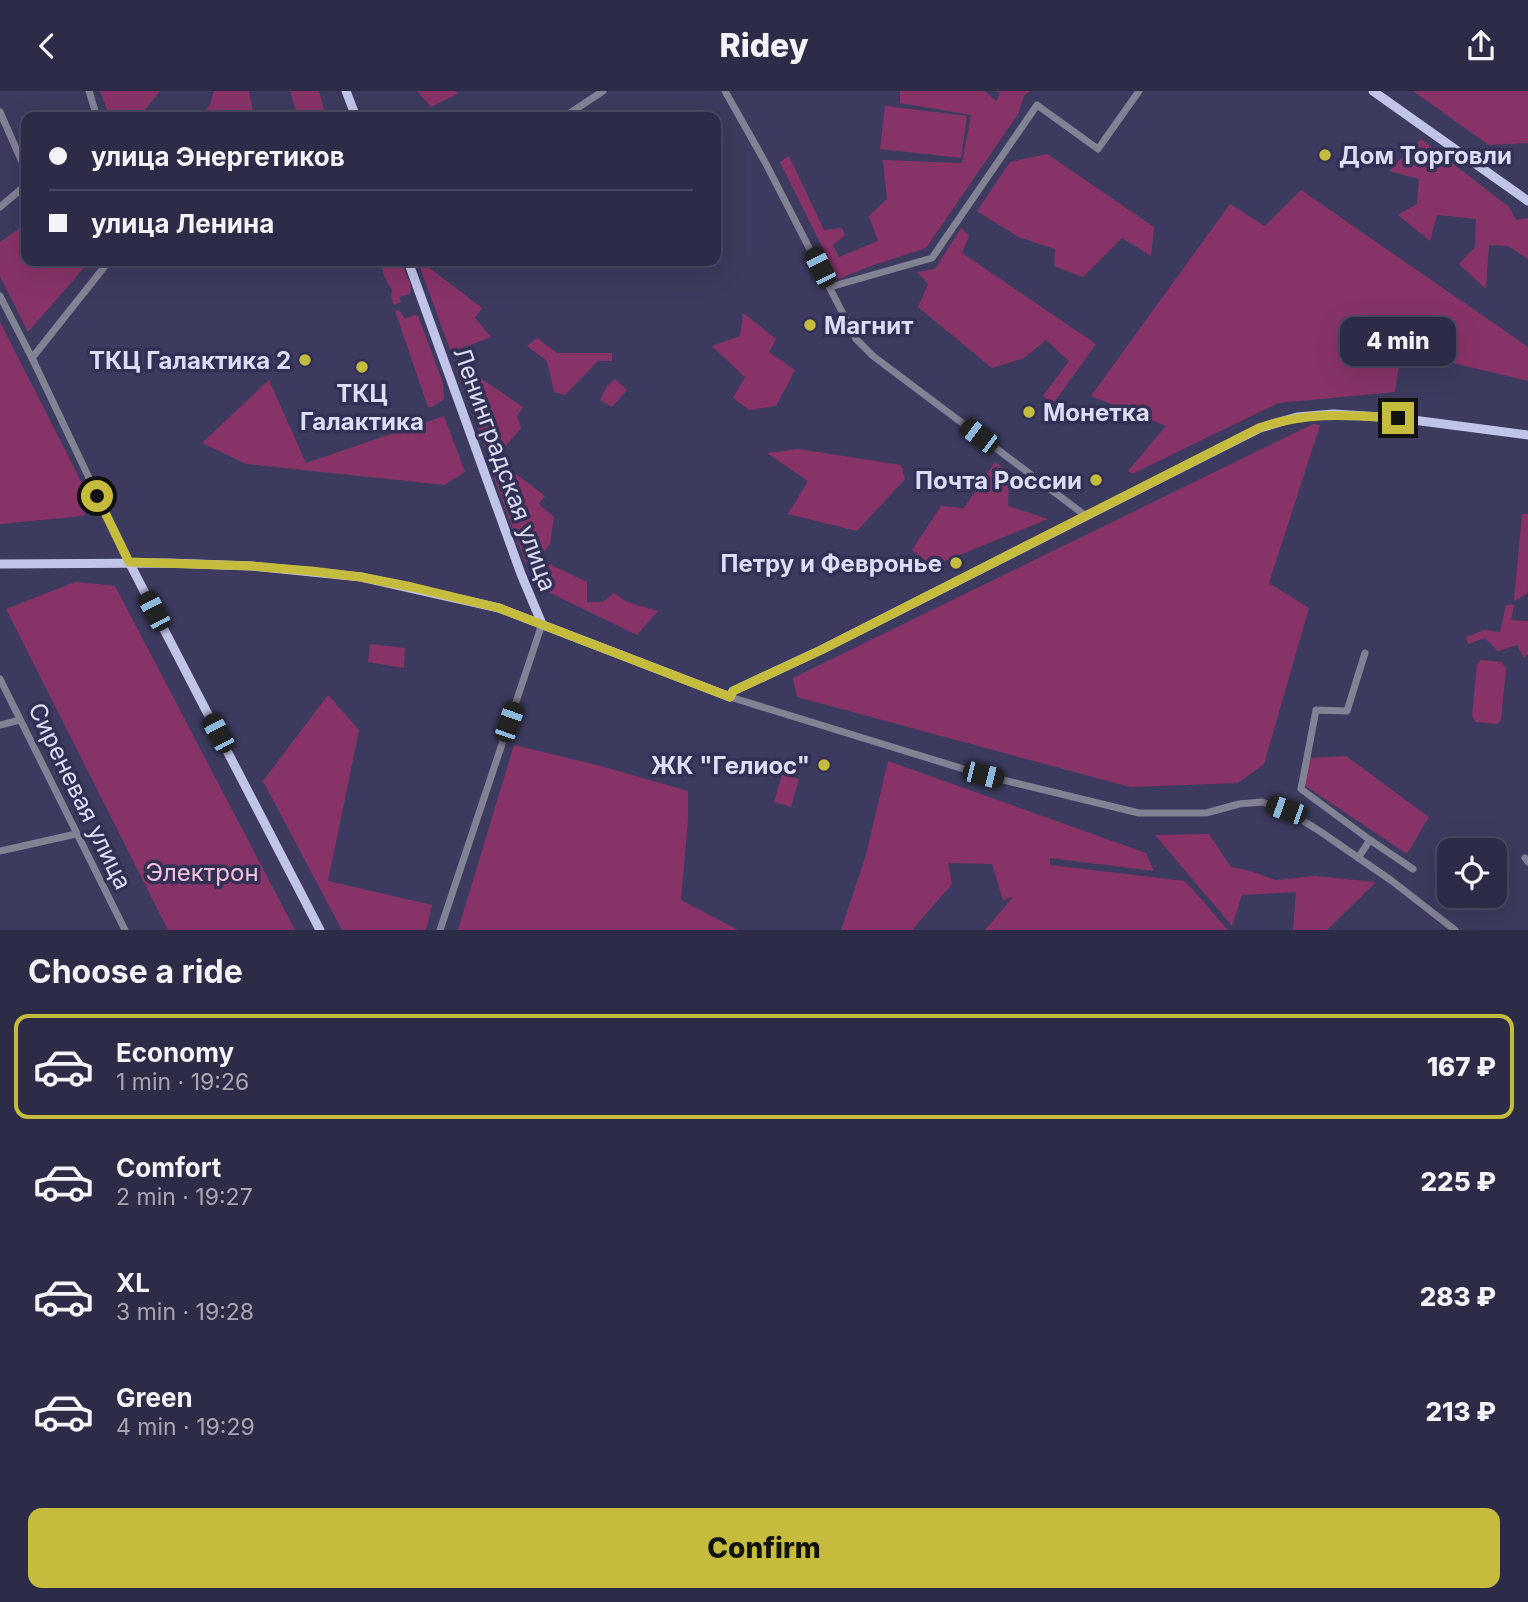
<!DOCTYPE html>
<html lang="en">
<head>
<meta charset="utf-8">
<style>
  body { margin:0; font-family:Inter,sans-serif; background:#35344e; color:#f1f3f6; height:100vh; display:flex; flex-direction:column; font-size:26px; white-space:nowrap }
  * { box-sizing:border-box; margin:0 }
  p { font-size:23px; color:#a7a7b4 }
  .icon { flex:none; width:38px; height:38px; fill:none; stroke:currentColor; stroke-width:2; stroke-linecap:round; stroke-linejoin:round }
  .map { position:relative; height:839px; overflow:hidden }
  .details { display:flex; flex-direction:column; background:#2d2c47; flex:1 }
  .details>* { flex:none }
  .top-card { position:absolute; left:21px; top:21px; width:700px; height:154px; border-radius:14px; box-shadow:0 7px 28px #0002,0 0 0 2px #484860; display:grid; align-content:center; height:154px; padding:0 28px; background:#2d2c47 }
  .buttons { position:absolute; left:1437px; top:747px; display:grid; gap:14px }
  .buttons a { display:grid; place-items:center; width:70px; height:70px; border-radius:14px; background:#2d2c47; box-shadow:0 7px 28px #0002,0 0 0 2px #484860; font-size:35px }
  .end { position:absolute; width:32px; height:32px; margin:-16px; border:9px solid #c5bc3d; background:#111; box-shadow:0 0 0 4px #111 }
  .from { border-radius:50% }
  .bubble { position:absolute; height:49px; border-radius:14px; background:#2d2c47; box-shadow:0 7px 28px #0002,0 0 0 2px #484860; font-size:23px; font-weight:800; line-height:49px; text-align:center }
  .car { position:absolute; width:21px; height:42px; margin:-21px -10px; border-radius:9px; box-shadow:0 0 5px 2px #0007; background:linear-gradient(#222 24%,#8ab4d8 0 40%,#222 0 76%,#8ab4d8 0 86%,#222 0) }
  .top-card b { display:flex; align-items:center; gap:24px; height:66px; font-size:26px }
  .top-card b+b { border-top:2px solid #484860 }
  .top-card i { width:18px; height:18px; background:#f1f3f6 }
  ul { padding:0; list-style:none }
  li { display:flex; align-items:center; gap:21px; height:105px; margin:0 14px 10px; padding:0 14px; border:4px solid transparent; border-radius:14px }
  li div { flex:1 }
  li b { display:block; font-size:26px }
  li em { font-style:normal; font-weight:800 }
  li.current { border-color:#c5bc3d }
  li>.icon { width:63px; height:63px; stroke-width:1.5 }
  h2 { padding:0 28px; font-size:32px; line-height:84px }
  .cta { display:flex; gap:14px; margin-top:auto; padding:14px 28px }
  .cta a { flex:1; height:80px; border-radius:14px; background:#c5bc3d; color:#111; font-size:28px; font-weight:800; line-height:80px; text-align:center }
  header { display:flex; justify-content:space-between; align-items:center; height:91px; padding:0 28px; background:#2d2c47; font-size:32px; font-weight:800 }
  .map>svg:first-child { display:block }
  .green { fill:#883368 }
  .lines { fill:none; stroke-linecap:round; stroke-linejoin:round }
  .minor { stroke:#828295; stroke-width:7 }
  .major { stroke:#c2c3e9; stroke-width:9 }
  .route { stroke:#c5bc3d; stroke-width:9 }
  .poi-dot { fill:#c5bc3d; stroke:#323054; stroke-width:2.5 }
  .labels { text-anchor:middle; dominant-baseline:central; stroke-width:7; stroke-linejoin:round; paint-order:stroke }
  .poi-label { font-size:24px; font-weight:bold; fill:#dcddf4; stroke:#323054; text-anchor:end }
  .street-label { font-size:24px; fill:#dcddf4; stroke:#323054 }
  .park-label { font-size:24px; fill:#f3c1dc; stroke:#323054 }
</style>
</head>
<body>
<header><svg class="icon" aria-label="back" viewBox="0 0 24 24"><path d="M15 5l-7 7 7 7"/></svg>Ridey<svg class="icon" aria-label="share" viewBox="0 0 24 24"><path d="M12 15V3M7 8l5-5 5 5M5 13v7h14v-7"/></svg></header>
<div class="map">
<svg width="1528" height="839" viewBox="0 0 1528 839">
  <rect width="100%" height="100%" fill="#3c3b5f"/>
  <g class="green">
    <path d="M100 0H160L139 26H110Z"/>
    <path d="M214 0H249L254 26H199L210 14Z"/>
    <path d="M290 0H319L326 26H298Z"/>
    <path d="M417 0H455L459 2 431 16Z"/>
    <path d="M900 0H985L996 10 1000 3 997 0H1030L1024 5 1018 23 926 157 871 175 836 189 837 186 780 71 789 65 824 139 842 137 845 144 833 154 839 166 878 150 869 125 887 108 883 69 962 72 971 24 900 12Z"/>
    <path d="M1413 0H1528V52L1489 54Z"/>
    <path d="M885 15 967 25 961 67 880 58Z"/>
    <path d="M1421 48 1509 116 1516 129 1528 127V168L1508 155 1489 154 1486 198 1459 173 1475 156 1476 128 1437 124 1430 150 1398 124 1417 113 1419 88 1389 80Z"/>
    <path d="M1047 63 1154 136 1151 165 1122 147 1083 186 1054 175 1055 158 1018 146 977 120 1010 71Z"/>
    <path d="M1301 99 1528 256V290L1453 272 1450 229 1406 225 1395 301 1278 312 1132 383 1128 380 1166 335 1091 305 1230 113 1265 135Z"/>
    <path d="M26 133V170H90L28 241 0 185V151Z"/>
    <path d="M961 137 969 144 962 162 1096 253 1053 313 1043 305 1069 270 1046 249 1024 267 992 277 918 216 928 193 917 181 935 178Z"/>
    <path d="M382 170H401L411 195 410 203 399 206 401 211 394 214 391 205 392 199C386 189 381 182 382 170Z"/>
    <path d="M419 174 427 175 482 217 475 227 491 246 451 261Z"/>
    <path d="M399 219 405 228 414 224 418 225 443 292 444 308 432 316H428L395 220Z"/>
    <path d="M743 222 776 248 769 261 795 279 776 315 749 319 733 307 745 286 712 255 740 245Z"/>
    <path d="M0 231 93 414 83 425 0 433Z"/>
    <path d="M537 247 557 262H612V270H598L565 304 554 301 547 270 527 255Z"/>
    <path d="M467 278 523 316 517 325 521 337 498 364 487 361 456 279Z"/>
    <path d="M615 288 627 299 612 316 600 309 607 295Z"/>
    <path d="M269 289 306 372 444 325 465 381 444 394 246 373 202 352Z"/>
    <path d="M1313 333 1320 334 1269 492 1309 517 1264 673 1238 692 1130 696 797 606 793 587Z"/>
    <path d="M798 358 901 374 905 388 857 440 788 423 808 390 767 362Z"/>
    <path d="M995 371 1009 381 1008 415 1048 428 932 475 912 459 941 415 964 417Z"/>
    <path d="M507 376 545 405 539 413 554 426 550 453 533 474 526 473 494 387Z"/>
    <path d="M1522 423H1528V499L1527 503 1514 510Z"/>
    <path d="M549 473 587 491V511H602L614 502 627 511 658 520 637 544 542 498 537 486Z"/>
    <path d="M75 491 115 495 295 839H168L6 518Z"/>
    <path d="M1506 514H1514L1511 529 1528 530V563L1524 567 1517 554 1498 560 1485 547 1468 553 1466 546 1484 539 1500 541Z"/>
    <path d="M370 553 405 557 404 577 368 571Z"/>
    <path d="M1481 569 1502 571 1506 578 1501 629 1497 633 1476 631 1472 625 1477 573Z"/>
    <path d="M328 604 359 639 328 790 432 814 426 839H342L263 690Z"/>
    <path d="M514 654 597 674 688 700V729L681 809 738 839H458Z"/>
    <path d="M1346 665 1429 726 1407 763 1301 692 1309 667Z"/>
    <path d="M888 670 1146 762 1154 780 1050 767V774L1185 790 1228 839H985L1013 806 1003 809 992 773 948 772 952 793 912 839H841L866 764Z"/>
    <path d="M782 683 799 688 791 716 774 711Z"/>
    <path d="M1209 743 1231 776 1251 780 1275 789 1315 785 1376 791 1327 839H1293L1296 801 1242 804 1232 835 1155 744Z"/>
  </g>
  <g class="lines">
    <g class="minor">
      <path d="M89 0 97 26"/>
      <path d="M725 0 765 71 856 248 873 265 1086 425"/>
      <path d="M0 21 26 80"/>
      <path d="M564 26 603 0"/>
      <path d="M0 116 26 94"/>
      <path d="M109 170 32 267 129 471"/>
      <path d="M830 196 932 167 1037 14 1098 58 1139 0"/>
      <path d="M0 205 32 267"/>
      <path d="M1365 562 1347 620 1316 619 1301 698 1370 749"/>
      <path d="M0 588 125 839"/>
      <path d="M730 606 983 684 1139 722H1206L1239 713 1262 711 1286 719 1321 741 1392 790 1455 839"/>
      <path d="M0 634 20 629"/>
      <path d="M0 760 76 743"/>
      <path d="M1358 767 1370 749 1413 778"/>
      <path d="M1525 767 1528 771"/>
      <path d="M440 839 542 533"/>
    </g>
    <g class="major">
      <path d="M346 0 356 26"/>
      <path d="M1373 0 1528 110"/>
      <path d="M408 170 521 483 542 533"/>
      <path d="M129 471 320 839"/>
      <path d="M0 473 169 472 252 475 361 486 499 517 730 606 733 600 821 559 1260 337 1297 326 1333 323 1398 327 1528 344"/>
    </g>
  </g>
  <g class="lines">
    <path class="route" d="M97 405 129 471 252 475 311 480 361 486 412 496 499 517 730 606 733 600 821 559 1259 337C1306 320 1349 324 1398 327"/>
  </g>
  <g class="poi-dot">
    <circle cx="1325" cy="64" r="7"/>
    <circle cx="810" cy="234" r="7"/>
    <circle cx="305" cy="269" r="7"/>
    <circle cx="362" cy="276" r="7"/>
    <circle cx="1029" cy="321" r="7"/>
    <circle cx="1096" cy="389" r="7"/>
    <circle cx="956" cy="472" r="7"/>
    <circle cx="824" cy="674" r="7"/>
  </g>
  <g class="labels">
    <g class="poi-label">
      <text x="1339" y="64" text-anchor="start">Дом Торговли</text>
      <text x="824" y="234" text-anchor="start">Магнит</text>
      <text x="291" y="269">ТКЦ Галактика 2</text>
      <text x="362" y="302" text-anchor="middle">ТКЦ<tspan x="362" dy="28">Галактика</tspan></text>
      <text x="1043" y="321" text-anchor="start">Монетка</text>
      <text x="1082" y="389">Почта России</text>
      <text x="942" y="472">Петру и Февронье</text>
      <text x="810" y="674">ЖК "Гелиос"</text>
    </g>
    <g class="street-label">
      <text transform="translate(505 378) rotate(70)">Ленинградская улица</text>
      <text transform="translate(80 705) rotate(64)">Сиреневая улица</text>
    </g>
    <g class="park-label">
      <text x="202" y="781">Электрон</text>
    </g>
  </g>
</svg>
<div class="buttons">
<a><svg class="icon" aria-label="locate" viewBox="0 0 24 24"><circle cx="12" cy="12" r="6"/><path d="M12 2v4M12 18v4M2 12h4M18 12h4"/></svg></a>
</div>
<i class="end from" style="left:97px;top:405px"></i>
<i class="end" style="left:1398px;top:327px"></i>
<div class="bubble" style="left:1340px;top:226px;width:116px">4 min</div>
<i class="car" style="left:820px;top:176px;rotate:333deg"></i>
<i class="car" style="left:979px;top:345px;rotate:307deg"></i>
<i class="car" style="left:154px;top:520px;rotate:332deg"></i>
<i class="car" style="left:509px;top:631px;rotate:19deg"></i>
<i class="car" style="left:218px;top:642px;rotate:332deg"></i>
<i class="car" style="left:983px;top:684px;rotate:104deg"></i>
<i class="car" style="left:1286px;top:719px;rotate:289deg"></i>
<div class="top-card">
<b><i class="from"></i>улица Энергетиков</b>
<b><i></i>улица Ленина</b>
</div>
</div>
<section class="details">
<h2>Choose a ride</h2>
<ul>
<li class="current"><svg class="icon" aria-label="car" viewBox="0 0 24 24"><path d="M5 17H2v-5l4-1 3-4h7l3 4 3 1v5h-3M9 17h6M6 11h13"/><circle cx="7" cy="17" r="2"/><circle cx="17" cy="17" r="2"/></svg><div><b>Economy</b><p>1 min · 19:26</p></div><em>167 ₽</em></li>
<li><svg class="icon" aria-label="car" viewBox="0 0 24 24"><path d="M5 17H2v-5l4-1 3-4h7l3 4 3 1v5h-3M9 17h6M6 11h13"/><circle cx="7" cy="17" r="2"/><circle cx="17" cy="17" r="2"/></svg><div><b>Comfort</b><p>2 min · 19:27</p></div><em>225 ₽</em></li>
<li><svg class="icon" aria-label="car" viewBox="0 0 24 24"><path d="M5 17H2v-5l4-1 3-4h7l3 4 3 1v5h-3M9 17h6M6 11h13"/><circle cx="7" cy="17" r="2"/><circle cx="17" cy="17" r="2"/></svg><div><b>XL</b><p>3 min · 19:28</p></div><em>283 ₽</em></li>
<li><svg class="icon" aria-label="car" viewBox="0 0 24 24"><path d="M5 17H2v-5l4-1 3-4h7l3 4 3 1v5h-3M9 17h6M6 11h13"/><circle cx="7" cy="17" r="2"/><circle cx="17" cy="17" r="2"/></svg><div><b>Green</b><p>4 min · 19:29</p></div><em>213 ₽</em></li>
</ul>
<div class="cta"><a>Confirm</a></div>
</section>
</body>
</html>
